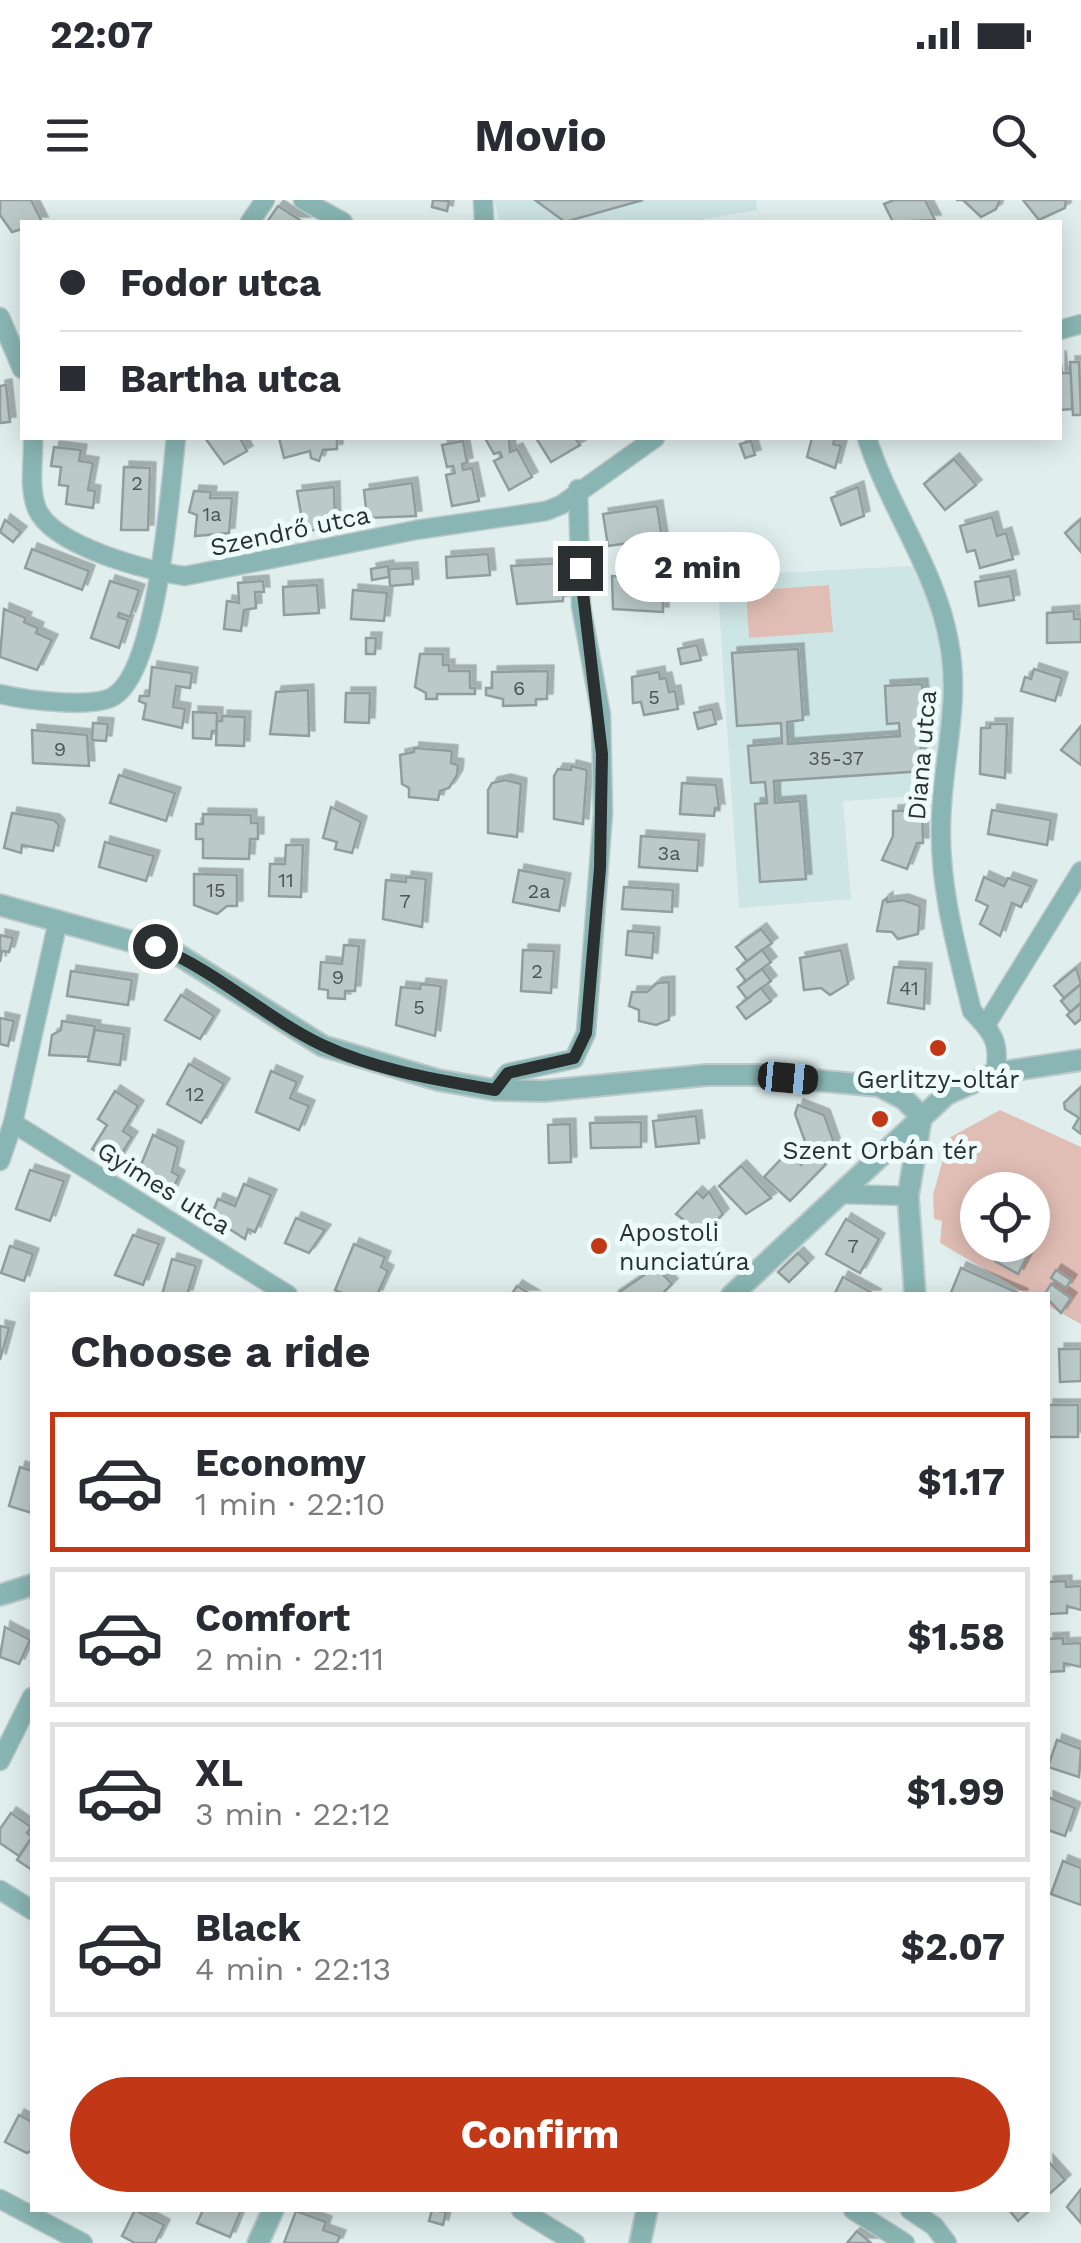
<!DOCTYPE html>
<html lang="en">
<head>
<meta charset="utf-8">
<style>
  body { margin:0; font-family:"Work Sans",sans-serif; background:#f2f2f3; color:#2b2b33; height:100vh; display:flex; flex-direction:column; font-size:38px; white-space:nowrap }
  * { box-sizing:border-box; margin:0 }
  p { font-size:32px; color:#7c7c81 }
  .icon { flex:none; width:55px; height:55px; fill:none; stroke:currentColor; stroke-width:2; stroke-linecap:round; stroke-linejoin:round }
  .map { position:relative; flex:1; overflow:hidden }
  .details { position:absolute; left:30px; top:1092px; width:1020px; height:920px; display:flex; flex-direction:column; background:#fff; border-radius:0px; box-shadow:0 5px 25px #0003 }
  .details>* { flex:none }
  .guide { position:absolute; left:20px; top:20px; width:1042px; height:220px; border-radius:0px; box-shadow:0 5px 25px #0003; display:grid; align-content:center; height:220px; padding:0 40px; background:#fff }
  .buttons { position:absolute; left:960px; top:972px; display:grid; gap:20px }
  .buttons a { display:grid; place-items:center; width:90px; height:90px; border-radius:50%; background:#fff; box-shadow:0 5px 25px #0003; font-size:50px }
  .end { position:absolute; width:45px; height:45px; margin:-22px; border:12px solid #2a3030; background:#fff; box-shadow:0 0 0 5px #fff }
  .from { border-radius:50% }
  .bubble { position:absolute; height:70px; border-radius:35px; background:#fff; box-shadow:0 5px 25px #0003; font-size:32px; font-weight:700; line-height:70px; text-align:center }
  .car { position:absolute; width:30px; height:60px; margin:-30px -15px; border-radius:12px; box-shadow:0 0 8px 2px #0007; background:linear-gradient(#222 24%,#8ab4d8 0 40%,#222 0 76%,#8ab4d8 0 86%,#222 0) }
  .guide b { display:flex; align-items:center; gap:35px; height:95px; font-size:38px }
  .guide b+b { border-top:2px solid #e1e1e2 }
  .guide i { width:25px; height:25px; background:#2b2b33 }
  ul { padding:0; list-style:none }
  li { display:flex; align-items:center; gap:30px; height:140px; margin:0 20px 15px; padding:0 20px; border:5px solid #e1e1e2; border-radius:0px }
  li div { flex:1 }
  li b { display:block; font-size:38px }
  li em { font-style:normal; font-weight:700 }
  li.selected { border-color:#c23817 }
  li>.icon { width:90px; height:90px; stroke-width:1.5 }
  h2 { padding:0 40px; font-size:45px; line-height:120px }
  .primary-button { display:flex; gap:20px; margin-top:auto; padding:20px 40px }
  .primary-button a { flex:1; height:115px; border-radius:60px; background:#c23817; color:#fff; font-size:40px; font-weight:700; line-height:115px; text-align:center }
  .status { display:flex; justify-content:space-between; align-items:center; height:70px; padding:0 50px; background:#fff; direction:ltr }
  .status svg { height:28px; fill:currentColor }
  header { display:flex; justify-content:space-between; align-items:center; height:130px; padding:0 40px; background:#fff; font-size:45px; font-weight:700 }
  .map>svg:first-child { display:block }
  .built { fill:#cde5e4 }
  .green { fill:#e1beb5; fill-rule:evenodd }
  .building { fill:#bbcac9; stroke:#919e9d; stroke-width:2.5; filter:url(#shadow) }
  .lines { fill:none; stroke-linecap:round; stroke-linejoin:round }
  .minor-casing { stroke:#bcc9c8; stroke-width:21 }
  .tertiary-casing { stroke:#bcc9c8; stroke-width:24 }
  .minor { stroke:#89b6b4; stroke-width:18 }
  .tertiary { stroke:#89b6b4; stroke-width:20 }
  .route { stroke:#2a3030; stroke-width:12 }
  .poi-dot { fill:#c23817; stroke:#edfcfb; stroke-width:4 }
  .labels { text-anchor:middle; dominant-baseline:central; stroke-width:10; stroke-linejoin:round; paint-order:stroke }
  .number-label { font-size:20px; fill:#4e5656 }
  .street-label { font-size:25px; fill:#2a3030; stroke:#edfcfb }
  .poi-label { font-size:25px; fill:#2a3030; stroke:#edfcfb }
</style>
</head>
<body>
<div class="status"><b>22:07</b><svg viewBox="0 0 49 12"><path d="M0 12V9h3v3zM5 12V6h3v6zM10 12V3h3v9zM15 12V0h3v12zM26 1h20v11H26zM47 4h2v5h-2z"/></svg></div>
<header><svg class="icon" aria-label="menu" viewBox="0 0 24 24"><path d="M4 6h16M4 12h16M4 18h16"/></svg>Movio<svg class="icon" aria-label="search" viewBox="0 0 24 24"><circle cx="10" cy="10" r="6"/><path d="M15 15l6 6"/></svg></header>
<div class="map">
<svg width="1081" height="2043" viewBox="0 0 1081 2043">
  <defs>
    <filter id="shadow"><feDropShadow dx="5.5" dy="-5.5" stdDeviation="0" flood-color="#0004"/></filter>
  </defs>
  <rect width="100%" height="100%" fill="#e0efee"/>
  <g class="built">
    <path d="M494 0H756L757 10 688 22H500Z"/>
    <path d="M913 366 926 392 942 456 945 492 933 595 843 601 851 699 739 708 717 376Z"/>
  </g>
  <g class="green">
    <path d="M829 385 833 432 749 438 746 391Z"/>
    <path d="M1000 910 1081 947V1124L1048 1106V1095H1029L940 1043 942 1021 934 1019 933 995 949 938ZM978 990H1032V1045H978Z"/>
  </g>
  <g class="building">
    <path d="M0 0H31L42 22H22V29L12 32 0 15Z"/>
    <path d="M433 0 449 1 447 11 432 7Z"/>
    <path d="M535 0H643L565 22Z"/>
    <path d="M894 0H925L935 20 893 22 884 4Z"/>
    <path d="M956 0H1000L996 9 981 17 963 0Z"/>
    <path d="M1023 0H1066L1065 8 1039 20Z"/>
    <path d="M278 6 303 22H267Z"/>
    <path d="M1060 156 1062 173H1072V209L1060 210Z"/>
    <path d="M1070 162H1079L1081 215H1073Z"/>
    <path d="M6 185 10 222 0 223V186Z"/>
    <path d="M205 238H240L247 251 224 264Z"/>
    <path d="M279 238H337V249L323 250 319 261 311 258 310 251 284 258Z"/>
    <path d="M485 238H509L510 252 517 249 532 277 509 290 494 261 502 257 500 252 494 254Z"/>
    <path d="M536 238H575L580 245 551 262Z"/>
    <path d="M812 238H835L833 244 841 246 835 268 807 257Z"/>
    <path d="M463 241 467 263 462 264 463 270 472 268 479 301 452 306 446 275 455 273 453 266 447 267 442 245Z"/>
    <path d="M751 241 755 255 745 258 740 244Z"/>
    <path d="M54 247 81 250 79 261 93 263 88 290 95 291 93 308 66 304 68 286 59 285 61 267 51 266Z"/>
    <path d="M954 259 976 285 945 310 924 284Z"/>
    <path d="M124 267 150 268 148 330H121Z"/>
    <path d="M412 283 416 316 367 318 364 290Z"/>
    <path d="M334 287 335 328 304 331 297 291Z"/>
    <path d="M858 287 864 316 841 325 831 298Z"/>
    <path d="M194 291 211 292 210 298H232L229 333 195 336 197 315 189 312Z"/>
    <path d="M657 306 662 338 608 346 603 314Z"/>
    <path d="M992 317 997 336 1006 333 1013 359 980 368 975 350 967 352 960 326Z"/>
    <path d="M1081 319V352L1065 333Z"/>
    <path d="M5 320 21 332 13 342 0 332Z"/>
    <path d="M32 349 89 371 82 390 25 368Z"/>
    <path d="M488 354 490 375 447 378 446 357Z"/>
    <path d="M564 363 563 401 517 404 511 366Z"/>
    <path d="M388 366 389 377 372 380 371 369Z"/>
    <path d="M412 368 413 384 390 386 389 369Z"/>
    <path d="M612 376 663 380V412L613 409Z"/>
    <path d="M1010 376 1014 400 979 406 975 382Z"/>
    <path d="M110 381 139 390 130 417 119 413 118 417 128 420 119 448 91 438Z"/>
    <path d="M263 381 264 392H255L256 408 244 410 241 431 224 429 227 401 239 403 238 383Z"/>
    <path d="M317 385 319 413 284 415 283 387Z"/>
    <path d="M353 390 387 393 384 421 351 419Z"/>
    <path d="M4 409 26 418 24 422 38 428 36 433 52 440 37 470 0 457Z"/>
    <path d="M1074 411V419H1081V442L1047 443V413Z"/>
    <path d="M366 438H376L375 454H366Z"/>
    <path d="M697 445 701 460 681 464 678 449Z"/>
    <path d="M798 449 803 520 787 522 788 544 900 536 899 523 887 524 885 486 922 484 925 521 917 522 924 571 774 581 775 603 800 601 806 679 760 682 755 604 767 603 765 582 751 583 748 546 782 543 781 523 737 526 732 453Z"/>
    <path d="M420 454H443V465H449V471H470V488H475V494H437V499H426V493L415 487Z"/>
    <path d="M152 467 192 473 190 488 176 486 173 507 185 509 182 528 143 519 146 504 139 501 140 496H149Z"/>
    <path d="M1034 469 1062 478 1055 501 1021 491 1025 477 1031 479Z"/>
    <path d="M548 471 547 499H536V505L503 506V499L486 495V488H492V472Z"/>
    <path d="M659 472 660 479 666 478 669 492 675 491 678 509 644 515 641 502 633 503 632 477Z"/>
    <path d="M308 490 309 536 270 534 276 492Z"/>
    <path d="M346 493H370L369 523 345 522Z"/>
    <path d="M712 509 716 524 698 529 694 513Z"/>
    <path d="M193 512 217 513V531H212L211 539 193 538Z"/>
    <path d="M222 516 245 517 244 546 216 545 217 521H222Z"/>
    <path d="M93 523 108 524 106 541 92 540Z"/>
    <path d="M990 524H1007L1005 578 980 574 981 528H990Z"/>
    <path d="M1081 526V565L1061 550Z"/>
    <path d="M32 530 87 535 89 566 33 563Z"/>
    <path d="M414 548 452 551 451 563 458 565 457 575 449 588 440 591 438 600 409 597V588L402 584 400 555 414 552Z"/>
    <path d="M571 566 587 570 583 624 554 619V576L558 569 571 570Z"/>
    <path d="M119 575 175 593 166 621 110 603Z"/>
    <path d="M505 580 521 584 517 637 488 633V590L492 583Z"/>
    <path d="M682 583 716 585 719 609 715 608 714 616 680 614Z"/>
    <path d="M331 607 361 622 352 653 335 649 337 642 323 638Z"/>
    <path d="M922 610 923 643H917L907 669 882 660 893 636V611Z"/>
    <path d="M992 610 1051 620 1047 645 988 634Z"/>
    <path d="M12 613 54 620 59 625 53 651 22 645 21 653 4 648Z"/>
    <path d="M203 614 251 615V623H258V639H250L249 659 203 658V639H196V624H203Z"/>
    <path d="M641 636 699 640 697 671 639 667Z"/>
    <path d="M105 642 154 656 146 681 99 667Z"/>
    <path d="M286 645H303L301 697 269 696 270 664H285Z"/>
    <path d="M519 670 565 679 559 711 513 702Z"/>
    <path d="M194 674 237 675V706H227L217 714 194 705Z"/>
    <path d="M406 677 426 679 422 727 383 719 386 680 406 682Z"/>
    <path d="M984 677 1004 686 1008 678 1031 686 1021 707 1012 703 1000 736 980 724 988 706 976 700Z"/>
    <path d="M624 687 673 690 672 712 622 709Z"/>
    <path d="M887 698V702L903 700 920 706 918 734 898 739 892 732 877 731 883 701Z"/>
    <path d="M761 729 772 743 747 761 736 747Z"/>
    <path d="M628 731 654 733 652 758 626 755Z"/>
    <path d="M0 735 13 738 9 752 2 751 0 762Z"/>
    <path d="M344 745 359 746 355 791H345V799L328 798V790L319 789 321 762 342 764Z"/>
    <path d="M523 750 554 751 551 793 521 791Z"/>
    <path d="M762 750 771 762 746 781 737 769Z"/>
    <path d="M841 750 848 784 830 795 821 788 804 790 800 758Z"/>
    <path d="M894 767 926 769 924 809 888 803Z"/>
    <path d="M1076 768 1081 784 1064 798 1054 786Z"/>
    <path d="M762 769 771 781 747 799 738 787Z"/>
    <path d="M71 771 132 780 128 805 67 796Z"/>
    <path d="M669 782V820L656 825 639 821V810L629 806 632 792H647L657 783Z"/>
    <path d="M421 784 441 786 435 836 396 825 401 787 420 789Z"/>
    <path d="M1081 784V803L1070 812 1061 801Z"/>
    <path d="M761 788 771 801 746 819 737 807Z"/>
    <path d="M181 795 214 816 200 839 165 820Z"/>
    <path d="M1081 803V819L1075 824 1067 815Z"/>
    <path d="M0 818 14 821 8 846 0 844Z"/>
    <path d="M62 821 95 826 89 857 49 855 52 835 61 830Z"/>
    <path d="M95 830 124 834 120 865 88 861Z"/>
    <path d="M189 864 224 884 201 923 167 904Z"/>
    <path d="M271 871 297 882 290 898 309 906 299 930 256 912Z"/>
    <path d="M1081 887V934L1073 928 1079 918 1065 909 1064 903Z"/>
    <path d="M115 891 138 906 123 931 132 937 116 963 92 949 107 925 98 919Z"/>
    <path d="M798 905 824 915 834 943 825 965 790 1001 764 977 788 952 801 965 810 955 795 914Z"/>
    <path d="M696 916 699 943 656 947 653 921Z"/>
    <path d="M641 922V947L591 948 590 923Z"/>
    <path d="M570 924 571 962 549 963 548 925Z"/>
    <path d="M153 935 178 947 172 972 179 976 168 999 137 975Z"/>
    <path d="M741 966 771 998 746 1014 719 986Z"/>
    <path d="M30 970 64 981 50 1021 16 1009Z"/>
    <path d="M244 984 271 995 255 1032 248 1029 245 1039 211 1017 218 999 235 1006Z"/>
    <path d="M697 992 703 998 709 992 723 1014 711 1026 706 1021 697 1030 676 1014Z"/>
    <path d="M296 1018 325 1030 309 1053 285 1043Z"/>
    <path d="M846 1019 879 1039 860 1073 826 1054Z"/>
    <path d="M133 1035 159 1044 143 1085 115 1075Z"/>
    <path d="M354 1044 385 1057 381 1067 388 1071 377 1095H346L335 1090Z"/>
    <path d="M997 1045 1031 1049 1018 1074 995 1061 1002 1051Z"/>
    <path d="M10 1046 33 1054 24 1081 1 1073Z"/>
    <path d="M798 1053 808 1063 789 1082 778 1072Z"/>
    <path d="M172 1059 196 1066 187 1095H162Z"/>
    <path d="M656 1067 672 1084 661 1095H615Z"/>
    <path d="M961 1068 1023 1095H950Z"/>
    <path d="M1056 1070 1071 1080 1066 1088 1051 1078Z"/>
    <path d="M843 1077 876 1095H834Z"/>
    <path d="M1051 1084 1071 1098 1061 1113 1044 1095Z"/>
    <path d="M517 1086 532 1095H511Z"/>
    <path d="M0 1126 9 1128 0 1160Z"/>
    <path d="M1059 1149H1081V1181L1060 1182Z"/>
    <rect x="1048" y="1205" width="30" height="32"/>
    <path d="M20 1267 32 1271V1313L9 1306Z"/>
    <path d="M1066 1381V1387L1081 1386V1410L1067 1406V1413L1048 1414V1382Z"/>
    <path d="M5 1427 30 1440 19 1464 0 1457Z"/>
    <path d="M1063 1438V1444L1081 1443V1467L1064 1463V1471L1048 1472V1439Z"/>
    <path d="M1057 1540 1081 1549 1079 1577 1048 1567Z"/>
    <path d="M1048 1597 1075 1608 1065 1636 1048 1630Z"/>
    <path d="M11 1613 31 1627 27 1633 32 1637 19 1656 0 1643V1629Z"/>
    <path d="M32 1637V1670L17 1660Z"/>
    <path d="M1063 1661 1081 1668V1705L1051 1694Z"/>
    <path d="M19 1915 32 1922V1950L27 1953 5 1942Z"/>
    <path d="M1048 1961 1065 1980 1048 1995Z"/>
    <path d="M1081 1989V2023L1067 2007Z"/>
    <path d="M135 2010 164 2025 155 2043H135L122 2036Z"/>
    <path d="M203 2010H241L230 2037 197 2023Z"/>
    <path d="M432 2010 446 2012 443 2025 429 2021Z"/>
    <path d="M1009 2010H1030L1018 2021Z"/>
    <path d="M296 2011 326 2022 323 2030 340 2036 337 2043H284Z"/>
    <path d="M857 2031 871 2043H847Z"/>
  </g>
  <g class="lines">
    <g class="minor-casing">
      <g id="minor">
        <path d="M303 0 343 22"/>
        <path d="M483 0 484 22"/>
        <path d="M250 22 265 0"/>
        <path d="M0 117 22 169"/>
        <path d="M1060 130 1081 124"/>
        <path d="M33 238C34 261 28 286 37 309 53 346 147 371 185 376L416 330 546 311 561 305 655 238"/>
        <path d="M867 238C889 308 936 369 949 442 961 504 942 561 941 623 939 687 957 750 972 811 992 832 1001 842 995 873"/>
        <path d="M0 494C24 500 94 509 114 496 158 469 170 289 176 238"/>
        <path d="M987 823 1081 671"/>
        <path d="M495 890 508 873 574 859 586 833 603 613 601 515 581 406 578 289"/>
        <path d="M13 923 288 1095"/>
        <path d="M0 961 13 923 58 721"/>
        <path d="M839 994 908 996"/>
        <path d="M0 1561 32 1497"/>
        <path d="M0 1690 32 1710"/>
        <path d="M0 1999 83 2043"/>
        <path d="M521 2010 575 2043"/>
        <path d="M853 2010 905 2043"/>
        <path d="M910 2010 934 2026 947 2043"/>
      </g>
    </g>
    <g class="tertiary-casing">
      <g id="tertiary">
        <path d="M0 705 177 754 323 846 438 880 495 890 544 891 707 875H757L879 886 904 899 922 917"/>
        <path d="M732 1095 947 894 995 873 1081 860"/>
        <path d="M915 1095 908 996 921 919"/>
        <path d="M0 1395 32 1385"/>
        <path d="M258 2043 273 2010"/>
        <path d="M640 2043 647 2010"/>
      </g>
    </g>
    <use href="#minor" class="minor"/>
    <use href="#tertiary" class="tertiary"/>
  </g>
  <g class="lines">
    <path class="route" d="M155 746C216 770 264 817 322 845 375 870 438 880 495 890L508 873 574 858 586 833 600 668 602 554 580 368"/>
  </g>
  <g class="poi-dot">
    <circle cx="938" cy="848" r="10"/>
    <circle cx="880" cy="919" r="10"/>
    <circle cx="599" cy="1046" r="10"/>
  </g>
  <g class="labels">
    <g class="number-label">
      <text x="137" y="283">2</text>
      <text x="212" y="314">1a</text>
      <text x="519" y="488">6</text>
      <text x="654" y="497">5</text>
      <text x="60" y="549">9</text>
      <text x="836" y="558">35-37</text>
      <text x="669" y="653">3a</text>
      <text x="286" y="680">11</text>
      <text x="216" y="690">15</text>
      <text x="539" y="691">2a</text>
      <text x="405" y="701">7</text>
      <text x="537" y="771">2</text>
      <text x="338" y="777">9</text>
      <text x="909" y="788">41</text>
      <text x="419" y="807">5</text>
      <text x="195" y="894">12</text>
      <text x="853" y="1046">7</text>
    </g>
    <g class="street-label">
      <text transform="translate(290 331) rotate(-12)">Szendrő utca</text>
      <text transform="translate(922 555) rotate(-85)">Diana utca</text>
      <text transform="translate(164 988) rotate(32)">Gyimes utca</text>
    </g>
    <g class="poi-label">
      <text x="938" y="879">Gerlitzy-oltár</text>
      <text x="880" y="950">Szent Orbán tér</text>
      <text x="619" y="1032" text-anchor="start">Apostoli<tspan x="619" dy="29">nunciatúra</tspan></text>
    </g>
  </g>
</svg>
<div class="buttons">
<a><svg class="icon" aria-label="locate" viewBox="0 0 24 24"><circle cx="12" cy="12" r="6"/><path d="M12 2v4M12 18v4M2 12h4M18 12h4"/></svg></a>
</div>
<i class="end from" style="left:155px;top:746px"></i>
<i class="end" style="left:580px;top:368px"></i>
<div class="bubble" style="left:615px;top:332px;width:165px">2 min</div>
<i class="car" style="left:788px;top:878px;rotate:95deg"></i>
<div class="guide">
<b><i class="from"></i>Fodor utca</b>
<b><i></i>Bartha utca</b>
</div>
<section class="details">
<h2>Choose a ride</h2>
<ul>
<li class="selected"><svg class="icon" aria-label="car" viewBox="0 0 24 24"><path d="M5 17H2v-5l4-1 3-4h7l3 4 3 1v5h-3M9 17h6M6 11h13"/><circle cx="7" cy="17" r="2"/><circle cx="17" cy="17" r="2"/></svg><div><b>Economy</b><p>1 min · 22:10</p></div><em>$1.17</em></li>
<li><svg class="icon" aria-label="car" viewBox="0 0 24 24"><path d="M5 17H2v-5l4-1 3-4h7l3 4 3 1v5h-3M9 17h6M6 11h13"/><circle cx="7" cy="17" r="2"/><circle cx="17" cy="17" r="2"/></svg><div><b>Comfort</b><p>2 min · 22:11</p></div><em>$1.58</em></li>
<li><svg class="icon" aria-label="car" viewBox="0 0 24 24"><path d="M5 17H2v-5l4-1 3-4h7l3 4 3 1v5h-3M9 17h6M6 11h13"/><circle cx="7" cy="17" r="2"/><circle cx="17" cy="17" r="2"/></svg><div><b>XL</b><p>3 min · 22:12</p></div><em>$1.99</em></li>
<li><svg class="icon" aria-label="car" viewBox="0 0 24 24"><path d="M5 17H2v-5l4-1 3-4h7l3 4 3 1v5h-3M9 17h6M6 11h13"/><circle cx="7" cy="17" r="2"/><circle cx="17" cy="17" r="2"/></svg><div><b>Black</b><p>4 min · 22:13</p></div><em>$2.07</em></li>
</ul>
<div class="primary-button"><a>Confirm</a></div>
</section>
</div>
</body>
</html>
